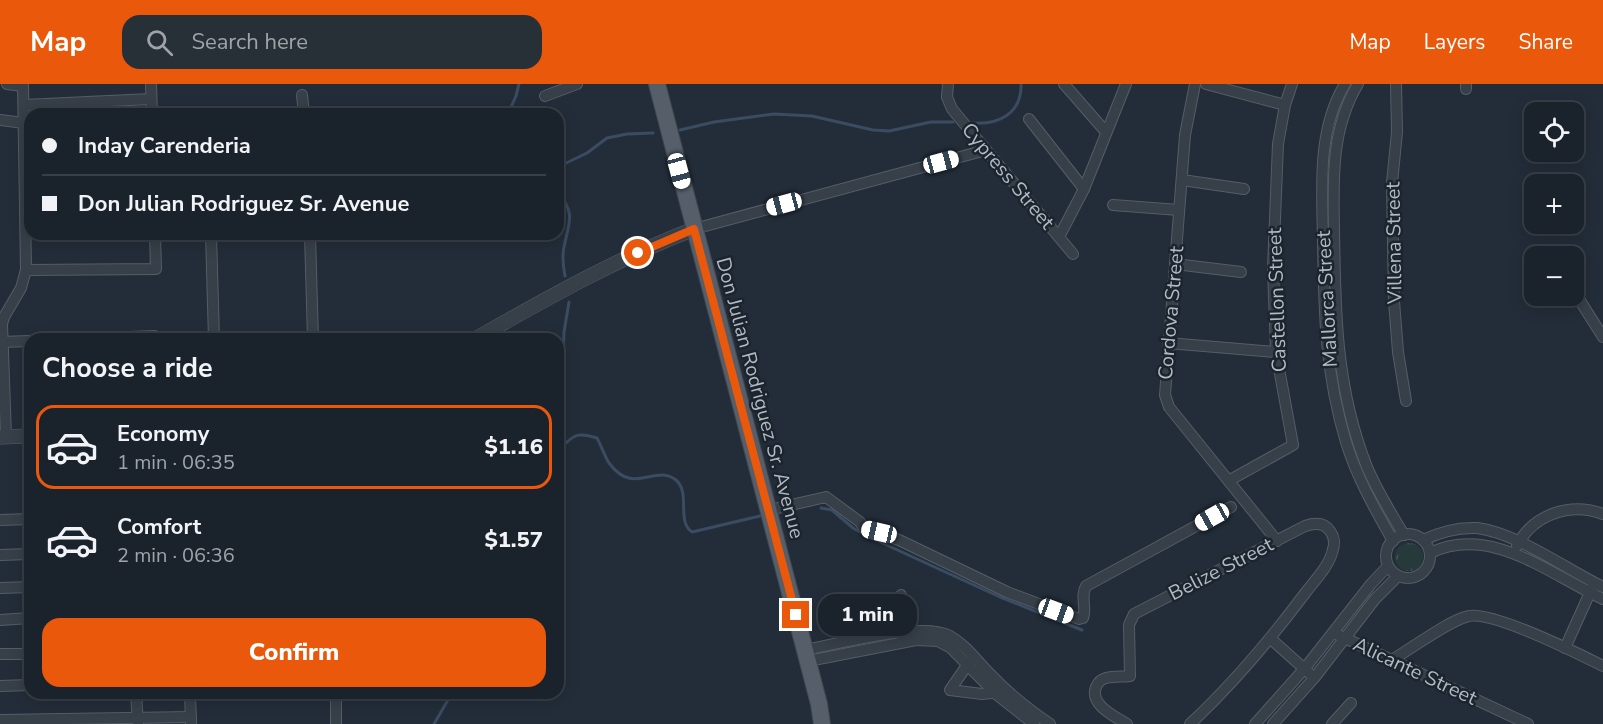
<!DOCTYPE html>
<html lang="en">
<head>
<meta charset="utf-8">
<style>
  body { margin:0; font-family:"Nunito Sans",sans-serif; background:#272f37; color:#f1f3f6; height:100vh; display:flex; flex-direction:column; font-size:22px; white-space:nowrap }
  * { box-sizing:border-box; margin:0 }
  p { font-size:20px; color:#9fa4a9 }
  .icon { flex:none; width:33px; height:33px; fill:none; stroke:currentColor; stroke-width:2; stroke-linecap:round; stroke-linejoin:round }
  .map { position:relative; flex:1; overflow:hidden }
  .panel { position:absolute; left:24px; top:249px; width:540px; height:366px; display:flex; flex-direction:column; background:#1a222b; border-radius:18px; box-shadow:0 3px 15px #0003,0 0 0 2px #383f47 }
  .panel>* { flex:none }
  .banner { position:absolute; left:24px; top:24px; width:540px; height:132px; border-radius:18px; box-shadow:0 3px 15px #0003,0 0 0 2px #383f47; display:grid; align-content:center; height:132px; padding:0 18px; background:#1a222b }
  .buttons { position:absolute; left:1524px; top:18px; display:grid; gap:12px }
  .buttons a { display:grid; place-items:center; width:60px; height:60px; border-radius:12px; background:#1a222b; box-shadow:0 3px 15px #0003,0 0 0 2px #383f47; font-size:30px }
  .end { position:absolute; width:27px; height:27px; margin:-14px; border:8px solid #ea580c; background:#fff; box-shadow:0 0 0 3px #fff }
  .from { border-radius:50% }
  .bubble { position:absolute; height:42px; border-radius:18px; background:#1a222b; box-shadow:0 3px 15px #0003,0 0 0 2px #383f47; font-size:20px; font-weight:800; line-height:42px; text-align:center }
  .car { position:absolute; width:18px; height:36px; margin:-18px -9px; border-radius:8px; box-shadow:0 0 4px 2px #0007; background:linear-gradient(#fff 24%,#345 0 40%,#fff 0 76%,#345 0 86%,#fff 0) }
  .banner b { display:flex; align-items:center; gap:21px; height:57px; font-size:22px }
  .banner b+b { border-top:2px solid #383f47 }
  .banner i { width:15px; height:15px; background:#f1f3f6 }
  ul { padding:0; list-style:none }
  li { display:flex; align-items:center; gap:18px; height:84px; margin:0 12px 9px; padding:0 6px; border:3px solid transparent; border-radius:18px }
  li div { flex:1 }
  li b { display:block; font-size:22px }
  li em { font-style:normal; font-weight:800 }
  li.on { border-color:#ea580c }
  li>.icon { width:54px; height:54px; stroke-width:1.5 }
  h2 { padding:0 18px; font-size:27px; line-height:72px }
  .button { display:flex; gap:12px; margin-top:auto; padding:12px 18px }
  .button a { flex:1; height:69px; border-radius:18px; background:#ea580c; color:#fff; font-size:24px; font-weight:800; line-height:69px; text-align:center }
  header { display:flex; align-items:center; gap:36px; box-sizing:border-box; height:84px; padding:0 30px; background:#ea580c; color:#fff }
  header strong { font-size:28px }
  nav { display:flex; gap:33px; margin-inline-start:auto; font-size:21px }
  .search { width:420px; height:54px; background:#272f37; display:flex; align-items:center; gap:15px; box-sizing:border-box; padding:0 21px; border-radius:18px; color:#9fa4a9; font-size:22px }
  .map>svg:first-child { display:block }
  .grass { fill:url(#grass-tufts) }
  .lines { fill:none; stroke-linecap:round; stroke-linejoin:round }
  .stream { stroke:#3a4c61; stroke-width:3 }
  .minor-casing { stroke:#555d67; stroke-width:12 }
  .tertiary-casing { stroke:#555d67; stroke-width:15 }
  .primary-casing { stroke:#404852; stroke-width:18 }
  .minor { stroke:#373f49; stroke-width:10 }
  .tertiary { stroke:#373f49; stroke-width:14 }
  .primary { stroke:#555e69; stroke-width:16 }
  .route { stroke:#ea580c; stroke-width:8 }
  .labels { text-anchor:middle; dominant-baseline:central; stroke-width:5; stroke-linejoin:round; paint-order:stroke }
  .street-label { font-size:20px; fill:#b2bac5; stroke:#1c242e }
</style>
</head>
<body>
<header>
<strong>Map</strong>
<div class="search"><svg class="icon" aria-label="search" viewBox="0 0 24 24"><circle cx="10" cy="10" r="6"/><path d="M15 15l6 6"/></svg>Search here</div>
<nav><a>Map</a><a>Layers</a><a>Share</a></nav>
</header>
<div class="map">
<svg width="1603" height="640" viewBox="0 0 1603 640">
  <defs>
    <pattern id="grass-tufts" width="24" height="20" patternUnits="userSpaceOnUse" patternTransform="scale(1.5)"><rect width="24" height="20" fill="#263a3b"/><path d="M3 7l-1-3M5 7V3M7 7l1-3M15 17l-1-3M17 17v-4M19 17l1-3" fill="none" stroke="#435456"/></pattern>
  </defs>
  <rect width="100%" height="100%" fill="#232d39"/>
  <circle class="grass" cx="1409" cy="473" r="14"/>
  <g class="lines">
    <g class="stream">
      <path d="M508 30 516 12 519 0"/>
      <path d="M972 39C998 41 1022 30 1021 0"/>
      <path d="M680 46 714 38 774 30 812 32 873 46 889 47 931 38H953"/>
      <path d="M558 83 587 69 607 54 627 50 653 49"/>
      <path d="M558 108C576 131 569 137 564 163 562 172 563 182 565 192"/>
      <path d="M558 287 563 273 564 248 569 218"/>
      <path d="M558 366C574 352 575 347 597 354 601 361 605 373 609 379 634 413 655 379 676 396 691 409 676 437 692 448L760 432"/>
      <path d="M821 424 832 426 853 444 869 453 1000 513 1082 546"/>
      <path d="M558 500 562 506 558 515"/>
      <path d="M434 640 452 609"/>
    </g>
    <g class="minor-casing">
      <g id="minor">
        <path d="M7 0 23 2"/>
        <path d="M151 0 152 30"/>
        <path d="M948 0 947 13 952 25 1073 170"/>
        <path d="M1064 0 1106 48"/>
        <path d="M1195 0 1185 51 1165 311 1169 323 1277 457"/>
        <path d="M1206 0 1285 21"/>
        <path d="M1345 0C1317 46 1322 104 1323 156 1324 227 1325 289 1346 358 1357 394 1375 425 1393 457"/>
        <path d="M1358 0C1331 45 1333 95 1334 146 1335 228 1336 305 1367 383 1377 407 1391 429 1404 451"/>
        <path d="M1396 0 1397 48 1392 99 1394 217 1398 268 1406 317"/>
        <path d="M1466 0V5"/>
        <path d="M302 11 304 30"/>
        <path d="M545 12 577 0"/>
        <path d="M24 21 151 15"/>
        <path d="M1029 35 1084 105"/>
        <path d="M0 36 24 39"/>
        <path d="M1182 96 1244 105"/>
        <path d="M1113 121 1179 126"/>
        <path d="M694 145 986 66"/>
        <path d="M211 150 214 255"/>
        <path d="M310 150 313 255"/>
        <path d="M1059 153 1084 105 1126 0"/>
        <path d="M1175 180 1241 188"/>
        <path d="M26 186 156 185 155 150"/>
        <path d="M1577 212 1603 253"/>
        <path d="M76 255 155 252"/>
        <path d="M1 258 30 257"/>
        <path d="M1168 259 1276 268"/>
        <path d="M6 353 2 240 4 233 21 204 26 186 23 0"/>
        <path d="M1230 396 1293 361 1276 268 1273 184 1278 60 1285 21 1292 0"/>
        <path d="M769 426 826 413 860 438 864 444 899 456 1007 508 1079 535 1083 534C1087 524 1080 512 1086 502L1231 423"/>
        <path d="M0 436 30 435"/>
        <circle cx="1408" cy="472" r="22"/>
        <path d="M1423 456C1440 448 1458 443 1477 444 1517 449 1566 485 1603 503"/>
        <path d="M1517 462C1533 430 1570 418 1603 430"/>
        <path d="M1430 469C1491 440 1549 490 1603 515"/>
        <path d="M0 471 30 470"/>
        <path d="M0 504 30 503"/>
        <path d="M901 511 905 553"/>
        <path d="M0 536 30 534"/>
        <path d="M1334 549 1528 640"/>
        <path d="M1271 555 1309 589"/>
        <path d="M1565 564 1592 504"/>
        <path d="M805 566C838 560 922 537 950 552 966 561 977 577 990 590 1008 609 1028 625 1050 640"/>
        <path d="M0 570H30"/>
        <path d="M1392 576C1409 566 1451 535 1469 532 1493 527 1577 569 1603 582"/>
        <path d="M808 577 916 556 938 557 951 564 996 610 1034 640"/>
        <path d="M970 577 950 606 982 610 1000 608"/>
        <path d="M0 602 30 601"/>
        <path d="M136 609 138 640"/>
        <path d="M190 609 191 640"/>
        <path d="M336 609V640"/>
        <path d="M0 636 191 633"/>
        <path d="M1127 640C1116 633 1089 621 1096 603 1098 598 1102 595 1106 594 1114 592 1123 593 1130 592L1129 541 1134 530 1305 442C1314 439 1324 438 1330 447 1334 452 1335 459 1333 465 1330 481 1316 495 1306 508 1270 556 1234 599 1190 640"/>
        <path d="M1255 640 1305 584 1371 500 1388 482"/>
        <path d="M1273 640 1315 593 1375 515 1398 492"/>
        <path d="M1332 640 1351 619"/>
      </g>
    </g>
    <g class="tertiary-casing">
      <g id="tertiary">
        <path d="M475 255C546 215 618 174 694 145"/>
        <path d="M0 353 30 352"/>
      </g>
    </g>
    <g class="primary-casing">
      <path id="primary" d="M657 0 819 620 822 640"/>
    </g>
    <use href="#minor" class="minor"/>
    <use href="#tertiary" class="tertiary"/>
    <use href="#primary" class="primary"/>
  </g>
  <g class="lines">
    <path class="route" d="M638 169 694 145 796 531"/>
  </g>
  <g class="labels">
    <g class="street-label">
      <text transform="translate(1008 92) rotate(50)">Cypress Street</text>
      <text transform="translate(1394 159) rotate(-91)">Villena Street</text>
      <text transform="translate(1327 215) rotate(-93)">Mallorca Street</text>
      <text transform="translate(1277 216) rotate(-92)">Castellon Street</text>
      <text transform="translate(1171 229) rotate(-85)">Cordova Street</text>
      <text transform="translate(760 314) rotate(75)">Don Julian Rodriguez Sr. Avenue</text>
      <text transform="translate(1221 485) rotate(-27)">Belize Street</text>
      <text transform="translate(1415 587) rotate(25)">Alicante Street</text>
    </g>
  </g>
</svg>
<div class="buttons">
<a><svg class="icon" aria-label="locate" viewBox="0 0 24 24"><circle cx="12" cy="12" r="6"/><path d="M12 2v4M12 18v4M2 12h4M18 12h4"/></svg></a>
<a>+</a>
<a>−</a>
</div>
<i class="end from" style="left:638px;top:169px"></i>
<i class="end" style="left:796px;top:531px"></i>
<div class="bubble" style="left:818px;top:510px;width:99px">1 min</div>
<i class="car" style="left:941px;top:78px;rotate:75deg"></i>
<i class="car" style="left:679px;top:87px;rotate:165deg"></i>
<i class="car" style="left:784px;top:120px;rotate:255deg"></i>
<i class="car" style="left:1212px;top:433px;rotate:241deg"></i>
<i class="car" style="left:879px;top:448px;rotate:283deg"></i>
<i class="car" style="left:1056px;top:527px;rotate:110deg"></i>
<div class="banner">
<b><i class="from"></i>Inday Carenderia</b>
<b><i></i>Don Julian Rodriguez Sr. Avenue</b>
</div>
<section class="panel">
<h2>Choose a ride</h2>
<ul>
<li class="on"><svg class="icon" aria-label="car" viewBox="0 0 24 24"><path d="M5 17H2v-5l4-1 3-4h7l3 4 3 1v5h-3M9 17h6M6 11h13"/><circle cx="7" cy="17" r="2"/><circle cx="17" cy="17" r="2"/></svg><div><b>Economy</b><p>1 min · 06:35</p></div><em>$1.16</em></li>
<li><svg class="icon" aria-label="car" viewBox="0 0 24 24"><path d="M5 17H2v-5l4-1 3-4h7l3 4 3 1v5h-3M9 17h6M6 11h13"/><circle cx="7" cy="17" r="2"/><circle cx="17" cy="17" r="2"/></svg><div><b>Comfort</b><p>2 min · 06:36</p></div><em>$1.57</em></li>
</ul>
<div class="button"><a>Confirm</a></div>
</section>
</div>
</body>
</html>
